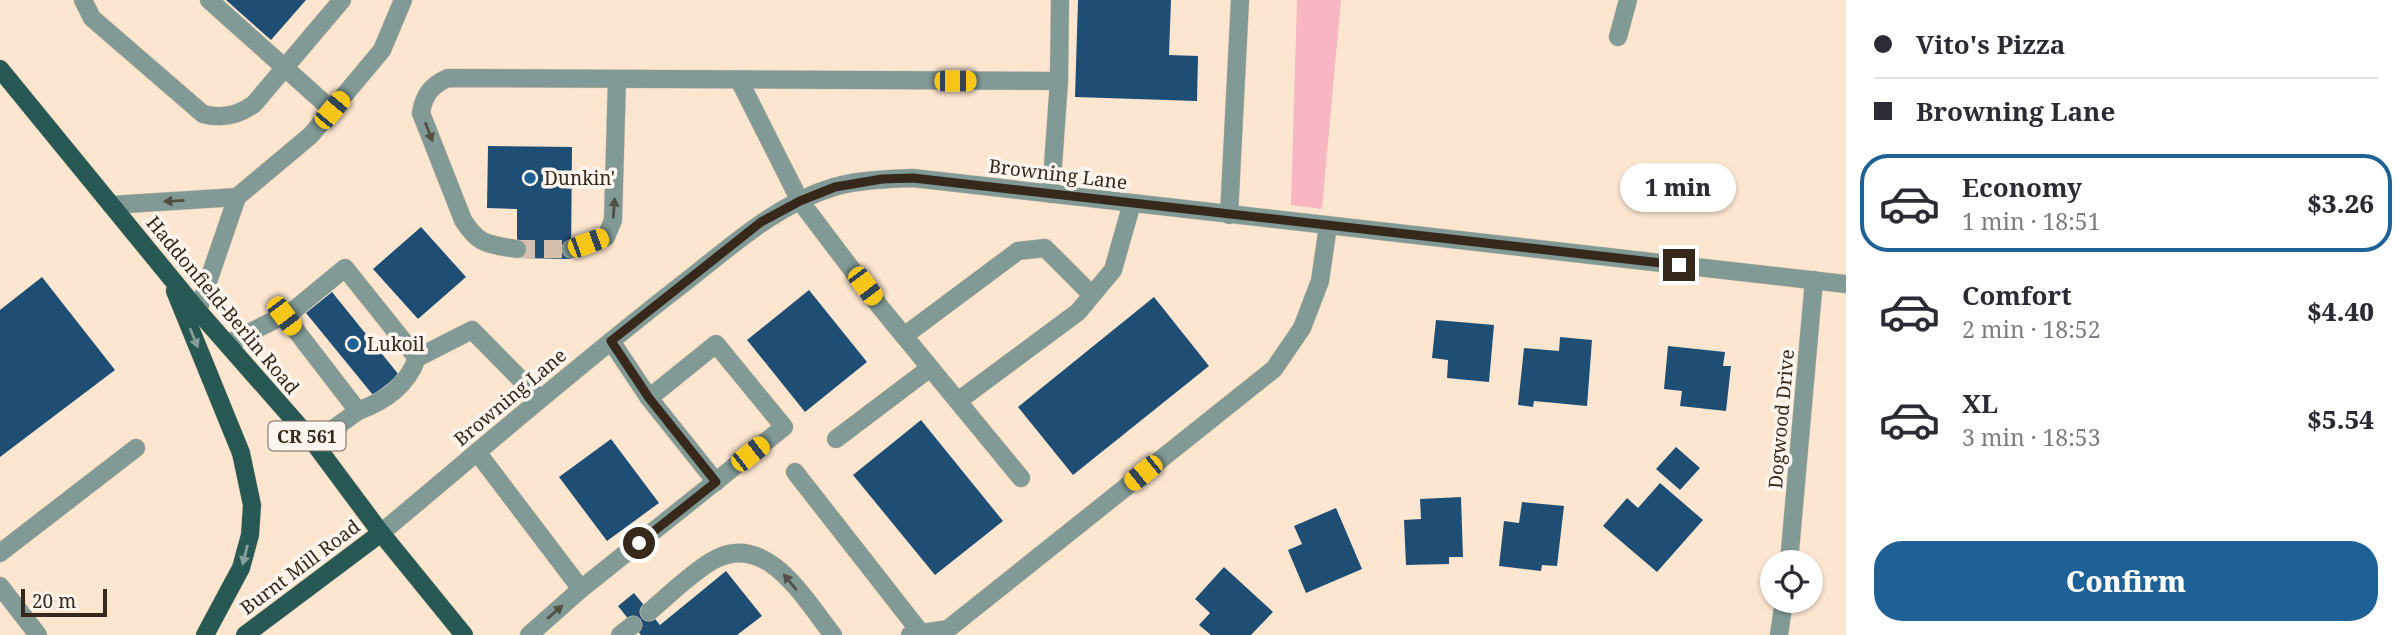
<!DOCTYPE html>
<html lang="en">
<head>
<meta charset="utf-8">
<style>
  body { margin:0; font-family:"Noto Serif",serif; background:#f2f2f3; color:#2b2b33; height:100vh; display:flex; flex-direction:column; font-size:26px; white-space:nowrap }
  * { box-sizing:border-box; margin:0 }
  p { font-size:23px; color:#7c7c81 }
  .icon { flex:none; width:38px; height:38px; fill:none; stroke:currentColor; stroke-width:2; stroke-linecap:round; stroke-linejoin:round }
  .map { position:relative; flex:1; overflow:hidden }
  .side { display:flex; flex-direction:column; background:#fff; width:560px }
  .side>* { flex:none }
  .top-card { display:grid; align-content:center; height:154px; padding:0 28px; background:#fff }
  .tools { position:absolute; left:1760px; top:550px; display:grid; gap:14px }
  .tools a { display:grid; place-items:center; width:63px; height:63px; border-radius:50%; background:#fff; box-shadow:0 2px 5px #0004; font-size:35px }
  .scale { position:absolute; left:21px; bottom:18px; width:86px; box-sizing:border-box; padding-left:7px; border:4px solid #36281a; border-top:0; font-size:19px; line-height:24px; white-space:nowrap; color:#36281a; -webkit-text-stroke:5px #fdf6ee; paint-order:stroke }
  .end { position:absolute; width:32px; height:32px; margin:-16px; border:9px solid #36281a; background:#fff; box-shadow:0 0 0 4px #fff }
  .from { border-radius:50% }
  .bubble { position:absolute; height:49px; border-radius:24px; background:#fff; box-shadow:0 2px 5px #0004; font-size:23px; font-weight:800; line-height:49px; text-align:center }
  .car { position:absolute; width:21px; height:42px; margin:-21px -10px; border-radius:9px; box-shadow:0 0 5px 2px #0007; background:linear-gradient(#f5c518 24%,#345 0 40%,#f5c518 0 76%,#345 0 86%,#f5c518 0) }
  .top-card b { display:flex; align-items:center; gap:24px; height:66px; font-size:26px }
  .top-card b+b { border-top:2px solid #e1e1e2 }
  .top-card i { width:18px; height:18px; background:#2b2b33 }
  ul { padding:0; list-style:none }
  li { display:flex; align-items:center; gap:21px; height:98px; margin:0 14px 10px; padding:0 14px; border:4px solid transparent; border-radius:28px }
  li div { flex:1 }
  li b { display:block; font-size:26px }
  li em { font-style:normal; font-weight:800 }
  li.selected { border-color:#1d6196 }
  li>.icon { width:63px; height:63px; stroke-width:1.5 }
  .action { display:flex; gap:14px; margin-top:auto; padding:14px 28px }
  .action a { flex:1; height:80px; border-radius:28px; background:#1d6196; color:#fff; font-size:28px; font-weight:800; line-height:80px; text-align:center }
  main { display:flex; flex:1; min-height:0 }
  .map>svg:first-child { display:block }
  .green { fill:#f8b6c3 }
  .building { fill:#1f4e75 }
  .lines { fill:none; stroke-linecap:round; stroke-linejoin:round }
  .minor-tunnel { stroke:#d4c0ac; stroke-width:18; stroke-dasharray:18 9; stroke-linecap:butt }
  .minor-casing { stroke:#d8c4af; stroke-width:19 }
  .major-casing { stroke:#d8c4af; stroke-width:19 }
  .minor { stroke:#819a96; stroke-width:18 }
  .major { stroke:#275853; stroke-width:18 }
  .oneway { fill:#505045 }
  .oneway2 { fill:#879f99 }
  .route { stroke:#36281a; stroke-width:9 }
  .poi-dot { fill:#1d6196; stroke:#fdf6ee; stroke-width:2.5 }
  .labels { text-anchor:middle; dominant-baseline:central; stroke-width:7; stroke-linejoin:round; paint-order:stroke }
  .shield { fill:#fdf6ee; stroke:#72665a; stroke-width:2 }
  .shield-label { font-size:18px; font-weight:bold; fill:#36281a }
  .street-label { font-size:19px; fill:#36281a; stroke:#fdf6ee }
  .poi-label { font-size:19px; fill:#36281a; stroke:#fdf6ee; text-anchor:start }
</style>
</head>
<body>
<main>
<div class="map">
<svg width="1846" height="635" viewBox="0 0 1846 635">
  <rect width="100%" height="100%" fill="#fce6d0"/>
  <path class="green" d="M1297 0H1341L1322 209 1291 205Z"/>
  <g class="building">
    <path d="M226 0H306L271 40Z"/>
    <path d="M1078 0H1171L1169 55 1198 56 1197 101 1075 97Z"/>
    <path d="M488 146 572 147 571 259 517 258V209L487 208Z"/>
    <path d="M421 227 466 277 418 319 373 269Z"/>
    <path d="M42 277 115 370 0 457V310Z"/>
    <path d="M809 290 867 362 805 412 747 340Z"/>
    <path d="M332 292 399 375 373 395 306 313Z"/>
    <path d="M1154 297 1209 366 1073 475 1018 407Z"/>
    <path d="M1436 320 1494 325 1489 382 1447 378 1448 360 1432 358Z"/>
    <path d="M1560 337 1592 340 1587 406 1534 401 1533 407 1518 405 1524 348 1559 351Z"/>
    <path d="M1668 346 1725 352 1723 366H1731L1726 411 1680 406 1682 391 1664 389Z"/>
    <path d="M921 420 1003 521 935 575 853 475Z"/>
    <path d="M611 439 659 503 607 541 559 477Z"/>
    <path d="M1676 447 1700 468 1680 490 1656 469Z"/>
    <path d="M1660 483 1703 520 1657 572 1603 526 1627 498 1638 508Z"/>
    <path d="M1461 497 1463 557H1449V564L1406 565 1404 520 1421 519 1420 499Z"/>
    <path d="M1522 502 1564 506 1557 566 1542 565 1541 571 1499 566 1504 521 1519 523Z"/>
    <path d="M1336 508 1362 569 1306 593 1288 550 1302 544 1294 526Z"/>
    <path d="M1224 567 1273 612 1251 635H1211L1199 625 1210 613 1195 599Z"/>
    <path d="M726 571 762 616 737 635H641L618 606 634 593 660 625Z"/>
  </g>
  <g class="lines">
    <path class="minor-tunnel" d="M517 249H571"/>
    <g class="minor-casing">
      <g id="minor">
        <path d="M83 0 92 18 203 114C222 119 238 116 254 104L342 0"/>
        <path d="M209 0 332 110"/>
        <path d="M1618 37 1628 0"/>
        <path d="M739 80 800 201 881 308 1021 478"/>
        <path d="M1051 194 1059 81 1060 0"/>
        <path d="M111 205 237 197"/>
        <path d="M1229 215 1240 0"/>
        <path d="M517 249C489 244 479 246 463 220L421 113C424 94 432 85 448 78L1059 81"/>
        <path d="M571 249 606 237 613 220 617 79"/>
        <path d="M198 311 237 197 311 135 382 50 403 0"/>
        <path d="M284 315 358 411 314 443"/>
        <path d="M904 336 1018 251 1045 248 1092 295"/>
        <path d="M611 341 649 398 716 482"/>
        <path d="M227 344 294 310 345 268 417 358 472 330 540 399"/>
        <path d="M958 401 1078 312 1113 270 1132 203"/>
        <path d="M358 411C385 401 407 386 417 358"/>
        <path d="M836 439 930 368"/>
        <path d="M477 452 581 589"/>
        <path d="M795 472 921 633"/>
        <path d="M381 533C479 451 575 368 675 290 725 252 773 205 834 187 859 180 887 179 913 178L1846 284"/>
        <path d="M0 553 136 448"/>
        <path d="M1789 562 1814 280"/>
        <path d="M0 586 38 635"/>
        <path d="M649 612C669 595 690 574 712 561 766 529 805 600 833 635"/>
        <path d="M529 635 581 589 784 427 716 344 649 398"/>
        <path d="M620 635 633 625"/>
        <path d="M910 635 948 629 1274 369 1302 328 1320 281 1328 226"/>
        <path d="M1779 635 1784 600"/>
      </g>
    </g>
    <g class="major-casing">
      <g id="major">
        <path d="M0 69 198 311 314 443 381 533 464 635"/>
        <path d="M175 291 241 453 252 505 250 535 241 568 205 635"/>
        <path d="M245 635 381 533"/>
      </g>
    </g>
    <use href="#minor" class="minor"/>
    <use href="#major" class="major"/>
  </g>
  <defs><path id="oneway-solid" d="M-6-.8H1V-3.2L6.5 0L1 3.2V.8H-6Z" transform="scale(1.75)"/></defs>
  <g class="oneway">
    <use href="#oneway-solid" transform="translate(429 132) rotate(69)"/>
    <use href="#oneway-solid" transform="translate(174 201) rotate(177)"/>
    <use href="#oneway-solid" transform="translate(614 208) rotate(-86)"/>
    <use href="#oneway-solid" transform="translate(790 582) rotate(-129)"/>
    <use href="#oneway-solid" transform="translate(555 612) rotate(-41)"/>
  </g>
  <g class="oneway2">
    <use href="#oneway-solid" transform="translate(194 338) rotate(68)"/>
    <use href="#oneway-solid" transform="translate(245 555) rotate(104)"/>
  </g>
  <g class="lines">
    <path class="route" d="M639 543 716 482 649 398 611 341 761 222 800 201 835 187 882 179 913 178 1679 265"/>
  </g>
  <g class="poi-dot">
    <circle cx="530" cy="178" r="7"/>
    <circle cx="353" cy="344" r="7"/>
  </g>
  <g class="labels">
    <rect class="shield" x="268.5" y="421.5" width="77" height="29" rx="5"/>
    <g class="shield-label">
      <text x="307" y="436">CR 561</text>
    </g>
    <g class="street-label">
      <text transform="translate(1058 174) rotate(7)">Browning Lane</text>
      <text transform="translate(223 305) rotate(50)">Haddonfield-Berlin Road</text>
      <text transform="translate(510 397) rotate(-40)">Browning Lane</text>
      <text transform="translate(1781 419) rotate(-85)">Dogwood Drive</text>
      <text transform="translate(300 567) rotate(-37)">Burnt Mill Road</text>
    </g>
    <g class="poi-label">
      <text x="544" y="178">Dunkin'</text>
      <text x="367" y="344">Lukoil</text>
    </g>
  </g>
</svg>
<div class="tools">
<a><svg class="icon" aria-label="locate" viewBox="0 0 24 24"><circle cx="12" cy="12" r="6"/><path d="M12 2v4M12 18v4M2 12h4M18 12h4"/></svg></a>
</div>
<div class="scale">20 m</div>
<i class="end from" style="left:639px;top:543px"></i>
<i class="end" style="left:1679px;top:265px"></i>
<div class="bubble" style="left:1620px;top:163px;width:116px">1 min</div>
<i class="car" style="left:955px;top:81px;rotate:90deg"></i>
<i class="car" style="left:332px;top:110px;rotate:40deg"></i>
<i class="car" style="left:588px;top:243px;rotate:70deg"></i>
<i class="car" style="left:865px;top:286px;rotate:143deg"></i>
<i class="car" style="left:284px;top:316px;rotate:143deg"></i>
<i class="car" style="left:750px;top:454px;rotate:52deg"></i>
<i class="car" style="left:1143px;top:473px;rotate:231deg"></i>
</div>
<section class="side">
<div class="top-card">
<b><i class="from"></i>Vito's Pizza</b>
<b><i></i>Browning Lane</b>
</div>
<ul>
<li class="selected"><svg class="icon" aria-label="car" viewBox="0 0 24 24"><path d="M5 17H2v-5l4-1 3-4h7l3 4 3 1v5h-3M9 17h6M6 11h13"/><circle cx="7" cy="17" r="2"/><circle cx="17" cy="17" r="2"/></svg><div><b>Economy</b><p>1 min · 18:51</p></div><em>$3.26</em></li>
<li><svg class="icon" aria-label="car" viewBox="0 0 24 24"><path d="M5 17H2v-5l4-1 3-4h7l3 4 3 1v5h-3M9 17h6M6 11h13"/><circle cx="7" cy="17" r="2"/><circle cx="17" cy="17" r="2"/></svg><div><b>Comfort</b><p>2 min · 18:52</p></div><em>$4.40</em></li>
<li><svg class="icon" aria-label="car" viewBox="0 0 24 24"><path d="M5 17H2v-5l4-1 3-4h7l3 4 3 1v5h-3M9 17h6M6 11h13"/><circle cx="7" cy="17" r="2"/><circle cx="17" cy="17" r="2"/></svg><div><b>XL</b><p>3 min · 18:53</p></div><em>$5.54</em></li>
</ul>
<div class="action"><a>Confirm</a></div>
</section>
</main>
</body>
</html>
